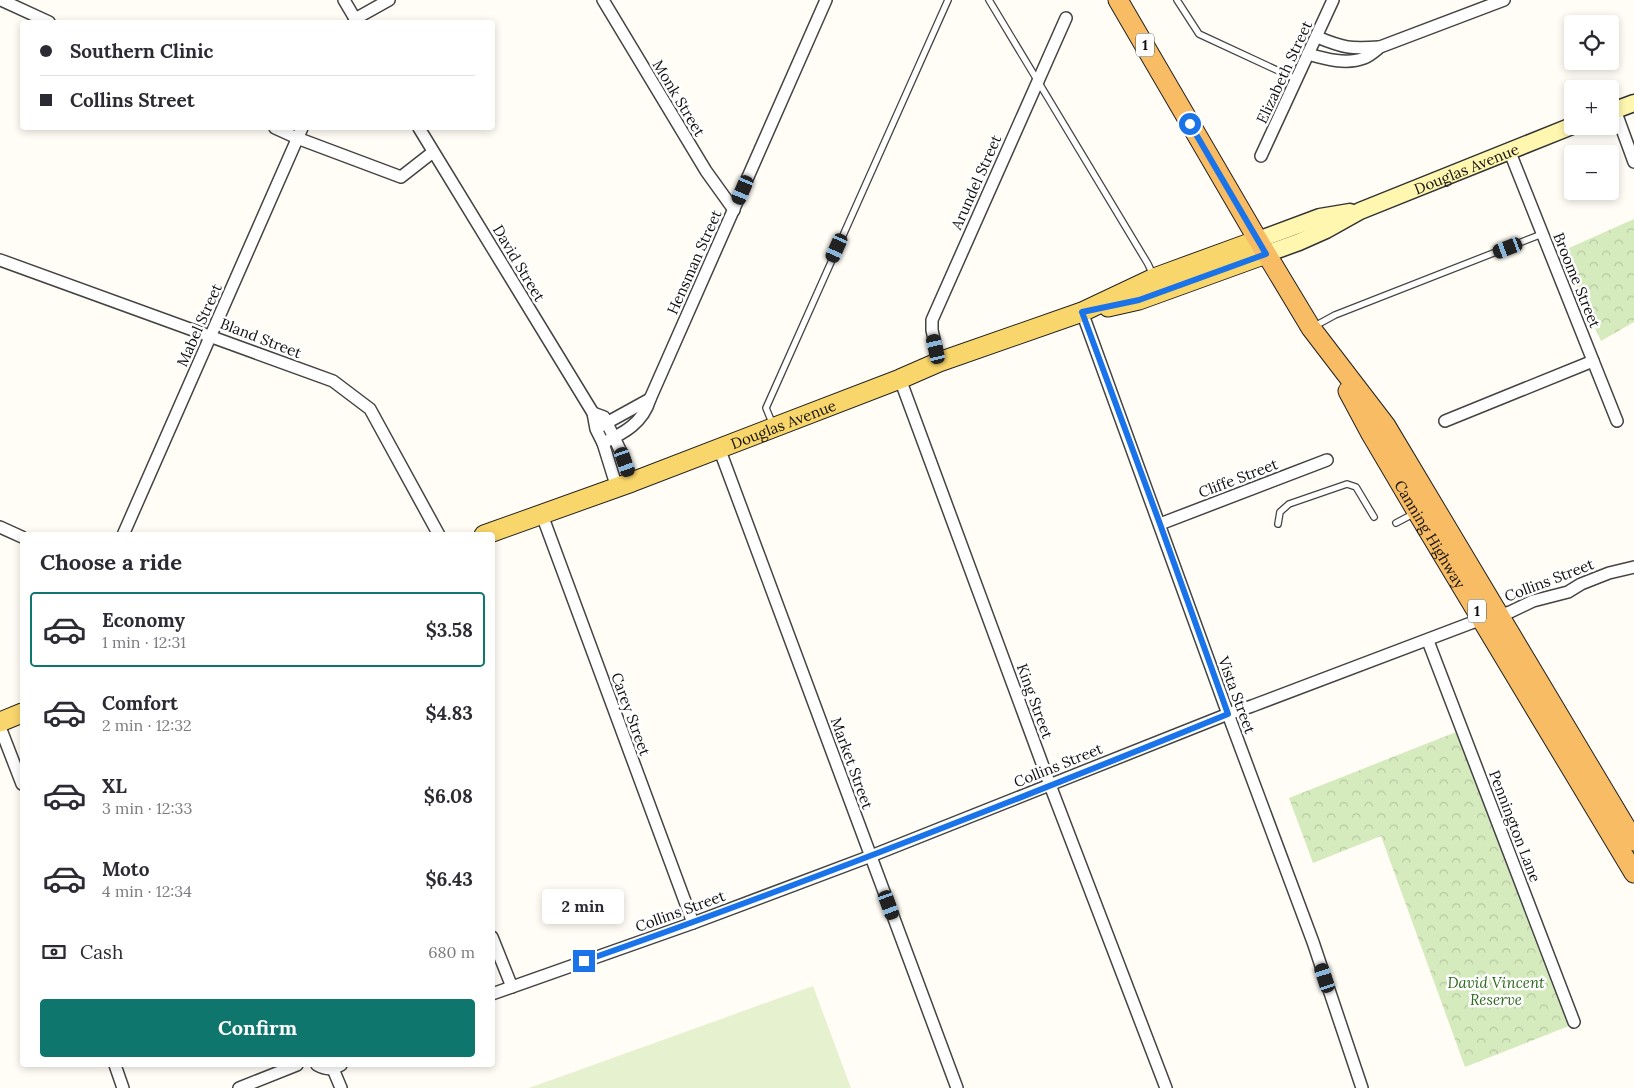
<!DOCTYPE html>
<html lang="en">
<head>
<meta charset="utf-8">
<style>
  body { margin:0; font-family:Lora,serif; background:#f2f2f3; color:#2b2b33; height:100vh; display:flex; flex-direction:column; font-size:19px; white-space:nowrap }
  * { box-sizing:border-box; margin:0 }
  p { font-size:16px; color:#7c7c81 }
  .icon { flex:none; width:28px; height:28px; fill:none; stroke:currentColor; stroke-width:2; stroke-linecap:round; stroke-linejoin:round }
  .map { position:relative; flex:1; overflow:hidden }
  .side { position:absolute; left:20px; top:532px; width:475px; height:535px; display:flex; flex-direction:column; background:#fff; border-radius:5px; box-shadow:0 2px 8px #0003 }
  .side>* { flex:none }
  .guide { position:absolute; left:20px; top:20px; width:475px; height:110px; border-radius:5px; box-shadow:0 2px 8px #0003; display:grid; align-content:center; height:110px; padding:0 20px; background:#fff }
  .tools { position:absolute; left:1564px; top:15px; display:grid; gap:10px }
  .tools a { display:grid; place-items:center; width:55px; height:55px; border-radius:5px; background:#fff; box-shadow:0 2px 8px #0003; font-size:25px }
  .end { position:absolute; width:22px; height:22px; margin:-11px; border:6px solid #1a73e8; background:#fff; box-shadow:0 0 0 2px #fff }
  .from { border-radius:50% }
  .bubble { position:absolute; height:35px; border-radius:5px; background:#fff; box-shadow:0 2px 8px #0003; font-size:16px; font-weight:800; line-height:35px; text-align:center }
  .car { position:absolute; width:15px; height:30px; margin:-15px -8px; border-radius:6px; box-shadow:0 0 4px 1px #0007; background:linear-gradient(#222 24%,#8ab4d8 0 40%,#222 0 76%,#8ab4d8 0 86%,#222 0) }
  .guide b { display:flex; align-items:center; gap:18px; height:48px; font-size:19px }
  .guide b+b { border-top:1px solid #e1e1e2 }
  .guide i { width:12px; height:12px; background:#2b2b33 }
  ul { padding:0; list-style:none }
  li { display:flex; align-items:center; gap:15px; height:75px; margin:0 10px 8px; padding:0 10px; border:2px solid transparent; border-radius:5px }
  li div { flex:1 }
  li b { display:block; font-size:19px }
  li em { font-style:normal; font-weight:800 }
  li.active { border-color:#0f766e }
  li>.icon { width:45px; height:45px; stroke-width:1.5 }
  h2 { padding:0 20px; font-size:22px; line-height:60px }
  .pay { display:flex; align-items:center; gap:12px; height:55px; padding:0 20px; font-size:19px }
  .pay p { margin-inline-start:auto }
  .cta { display:flex; gap:10px; margin-top:auto; padding:10px 20px }
  .cta a { flex:1; height:58px; border-radius:5px; background:#0f766e; color:#fff; font-size:20px; font-weight:800; line-height:58px; text-align:center }
  .map>svg:first-child { display:block }
  .park { fill:url(#park-crowns) }
  .pitch { fill:#e6f2cf }
  .lines { fill:none; stroke-linecap:round; stroke-linejoin:round }
  .service-casing { stroke:#444; stroke-width:8 }
  .minor-casing { stroke:#444; stroke-width:14 }
  .secondary-casing { stroke:#333; stroke-width:19 }
  .primary-casing { stroke:#222; stroke-width:21 }
  .trunk-casing { stroke:#222; stroke-width:21 }
  .service { stroke:#fff; stroke-width:5.5 }
  .minor { stroke:#fff; stroke-width:11 }
  .secondary { stroke:#fff6b0; stroke-width:16 }
  .primary { stroke:#f9d66b; stroke-width:19 }
  .trunk { stroke:#f7bc64; stroke-width:19 }
  .route { stroke:#1a73e8; stroke-width:6 }
  .labels { text-anchor:middle; dominant-baseline:central; stroke-width:5; stroke-linejoin:round; paint-order:stroke }
  .shield { fill:#fff; stroke:#585858; stroke-width:1 }
  .shield-label { font-size:14px; font-weight:bold; fill:#111 }
  .street-label { font-size:15px; fill:#111; stroke:#fff }
  .park-label { font-size:15px; font-style:italic; fill:#2f6b1f; stroke:#fff }
</style>
</head>
<body>
<div class="map">
<svg width="1634" height="1088" viewBox="0 0 1634 1088">
  <defs>
    <pattern id="park-crowns" width="20" height="18" patternUnits="userSpaceOnUse" patternTransform="scale(1.25)"><rect width="20" height="18" fill="#d5ebbd"/><path d="M2 6a3 3 0 1 1 6 0M12 15a3 3 0 1 1 6 0" fill="none" stroke="#b6c8a1"/></pattern>
  </defs>
  <rect width="100%" height="100%" fill="#fffdf5"/>
  <g class="park">
    <path d="M1634 219V322L1601 341 1560 252Z"/>
    <path d="M1456 732 1569 1026 1465 1067 1381 836 1313 863 1289 798Z"/>
  </g>
  <path class="pitch" d="M813 986 851 1088H529Z"/>
  <g class="lines">
    <g class="service-casing">
      <g id="service">
        <path d="M989 0 1148 264 1153 275"/>
        <path d="M1177 0 1199 34 1296 79"/>
        <path d="M1313 327 1335 315 1542 234"/>
        <path d="M773 425 766 408 948 0"/>
        <path d="M1396 523 1415 513"/>
        <path d="M1278 524 1280 512 1289 504 1347 484 1356 487 1374 517"/>
      </g>
    </g>
    <g class="minor-casing">
      <g id="minor">
        <path d="M1 0 49 22"/>
        <path d="M344 0 357 22"/>
        <path d="M603 0 706 171 734 210"/>
        <path d="M354 22 355 19 389 0"/>
        <path d="M1317 37C1344 48 1350 49 1379 47"/>
        <path d="M1308 54C1325 59 1347 65 1364 58 1370 56 1375 51 1380 47L1504 0"/>
        <path d="M1615 110 1634 162"/>
        <path d="M275 128 297 138 401 177 433 152"/>
        <path d="M419 128 593 413 596 429 603 443 617 488"/>
        <path d="M1509 150 1617 421"/>
        <path d="M1261 156 1333 0"/>
        <path d="M0 260 333 381 370 409 439 535"/>
        <path d="M1082 312 1228 714 1313 942 1362 1088"/>
        <path d="M939 362 932 330V320L1066 18"/>
        <path d="M900 379 1050 785 1166 1088"/>
        <path d="M593 413 604 417 622 454 632 482"/>
        <path d="M1445 421 1593 361"/>
        <path d="M601 426 650 399"/>
        <path d="M603 443C624 433 643 423 650 399L826 0"/>
        <path d="M719 448 957 1088"/>
        <path d="M542 515 693 923"/>
        <path d="M1160 524 1327 460"/>
        <path d="M0 527 22 537"/>
        <path d="M123 535 302 128"/>
        <path d="M1428 641 1574 1022"/>
        <path d="M0 727 22 784"/>
        <path d="M492 937 512 987"/>
        <path d="M492 994 693 923 871 856 1228 714 1252 706 1471 623 1510 612 1533 601 1568 592 1581 584 1609 573 1634 567"/>
        <path d="M115 1065 123 1088"/>
        <path d="M317 1065C326 1070 332 1070 341 1065"/>
        <path d="M333 1069 341 1088"/>
        <path d="M239 1088 297 1065"/>
      </g>
    </g>
    <g class="secondary-casing">
      <g id="secondary">
        <path d="M1610 112 1634 103"/>
        <path d="M1258 240 1320 217 1350 212"/>
        <path id="s1" d="M1266 254 1299 242 1326 230 1360 211 1572 126"/>
      </g>
    </g>
    <g class="primary-casing">
      <g id="primary">
        <path d="M1108 307 1139 300 1266 254"/>
        <path id="s2" d="M484 535 632 482 900 379 939 362 1082 312 1154 278 1258 240"/>
        <path d="M0 722 22 713"/>
      </g>
    </g>
    <g class="trunk-casing">
      <g id="trunk">
        <path d="M1118 0 1258 240 1311 328 1386 426 1634 841"/>
        <path id="s3" d="M1348 391 1371 434 1417 512 1634 873"/>
      </g>
    </g>
    <use href="#service" class="service"/>
    <use href="#minor" class="minor"/>
    <use href="#secondary" class="secondary"/>
    <use href="#primary" class="primary"/>
    <use href="#trunk" class="trunk"/>
  </g>
  <g class="lines">
    <path class="route" d="M584 961C801 885 1015 801 1228 714L1160 524 1082 312 1139 300 1266 254 1190 124"/>
  </g>
  <g class="labels">
    <g class="shield">
      <rect x="1136" y="33.5" width="18" height="23" rx="4"/>
      <rect x="1468" y="599.5" width="18" height="23" rx="4"/>
    </g>
    <g class="shield-label">
      <text x="1145" y="45">1</text>
      <text x="1477" y="611">1</text>
    </g>
    <g class="street-label">
      <text transform="translate(1284 72) rotate(-65)">Elizabeth Street</text>
      <text transform="translate(679 98) rotate(59)">Monk Street</text>
      <text stroke="none"><textPath href="#s1" startOffset="218">Douglas Avenue</textPath></text>
      <text transform="translate(976 182) rotate(-66)">Arundel Street</text>
      <text transform="translate(694 262) rotate(-66)">Hensman Street</text>
      <text transform="translate(519 263) rotate(59)">David Street</text>
      <text transform="translate(1577 280) rotate(68)">Broome Street</text>
      <text transform="translate(199 325) rotate(-66)">Mabel Street</text>
      <text transform="translate(261 338) rotate(21)">Bland Street</text>
      <text stroke="none"><textPath href="#s2" startOffset="319">Douglas Avenue</textPath></text>
      <text transform="translate(1238 478) rotate(-21)">Cliffe Street</text>
      <text stroke="none"><textPath href="#s3" startOffset="165">Canning Highway</textPath></text>
      <text transform="translate(1549 580) rotate(-21)">Collins Street</text>
      <text transform="translate(1237 695) rotate(70)">Vista Street</text>
      <text transform="translate(1035 701) rotate(70)">King Street</text>
      <text transform="translate(631 714) rotate(70)">Carey Street</text>
      <text transform="translate(852 763) rotate(70)">Market Street</text>
      <text transform="translate(1058 765) rotate(-22)">Collins Street</text>
      <text transform="translate(1515 826) rotate(69)">Pennington Lane</text>
      <text transform="translate(680 911) rotate(-20)">Collins Street</text>
    </g>
    <g class="park-label">
      <text x="1496" y="982">David Vincent<tspan x="1496" dy="17">Reserve</tspan></text>
    </g>
  </g>
</svg>
<div class="tools">
<a><svg class="icon" aria-label="locate" viewBox="0 0 24 24"><circle cx="12" cy="12" r="6"/><path d="M12 2v4M12 18v4M2 12h4M18 12h4"/></svg></a>
<a>+</a>
<a>−</a>
</div>
<i class="end from" style="left:1190px;top:124px"></i>
<i class="end" style="left:584px;top:961px"></i>
<div class="bubble" style="left:542px;top:889px;width:82px">2 min</div>
<i class="car" style="left:743px;top:190px;rotate:203deg"></i>
<i class="car" style="left:837px;top:248px;rotate:204deg"></i>
<i class="car" style="left:1508px;top:248px;rotate:249deg"></i>
<i class="car" style="left:936px;top:349px;rotate:347deg"></i>
<i class="car" style="left:625px;top:462px;rotate:161deg"></i>
<i class="car" style="left:889px;top:905px;rotate:160deg"></i>
<i class="car" style="left:1325px;top:978px;rotate:342deg"></i>
<div class="guide">
<b><i class="from"></i>Southern Clinic</b>
<b><i></i>Collins Street</b>
</div>
<section class="side">
<h2>Choose a ride</h2>
<ul>
<li class="active"><svg class="icon" aria-label="car" viewBox="0 0 24 24"><path d="M5 17H2v-5l4-1 3-4h7l3 4 3 1v5h-3M9 17h6M6 11h13"/><circle cx="7" cy="17" r="2"/><circle cx="17" cy="17" r="2"/></svg><div><b>Economy</b><p>1 min · 12:31</p></div><em>$3.58</em></li>
<li><svg class="icon" aria-label="car" viewBox="0 0 24 24"><path d="M5 17H2v-5l4-1 3-4h7l3 4 3 1v5h-3M9 17h6M6 11h13"/><circle cx="7" cy="17" r="2"/><circle cx="17" cy="17" r="2"/></svg><div><b>Comfort</b><p>2 min · 12:32</p></div><em>$4.83</em></li>
<li><svg class="icon" aria-label="car" viewBox="0 0 24 24"><path d="M5 17H2v-5l4-1 3-4h7l3 4 3 1v5h-3M9 17h6M6 11h13"/><circle cx="7" cy="17" r="2"/><circle cx="17" cy="17" r="2"/></svg><div><b>XL</b><p>3 min · 12:33</p></div><em>$6.08</em></li>
<li><svg class="icon" aria-label="car" viewBox="0 0 24 24"><path d="M5 17H2v-5l4-1 3-4h7l3 4 3 1v5h-3M9 17h6M6 11h13"/><circle cx="7" cy="17" r="2"/><circle cx="17" cy="17" r="2"/></svg><div><b>Moto</b><p>4 min · 12:34</p></div><em>$6.43</em></li>
</ul>
<div class="pay"><svg class="icon" aria-label="cash" viewBox="0 0 24 24"><path d="M3 7h18v10H3z"/><circle cx="12" cy="12" r="2"/></svg>Cash<p>680 m</p></div>
<div class="cta"><a>Confirm</a></div>
</section>
</div>
</body>
</html>
